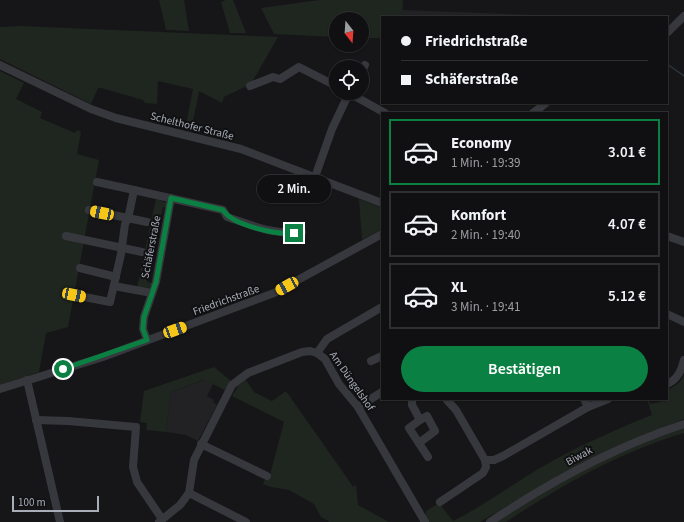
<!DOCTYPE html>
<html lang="de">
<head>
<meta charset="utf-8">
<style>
  body { margin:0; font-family:"Source Sans 3",sans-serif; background:#19191b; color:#f1f3f6; height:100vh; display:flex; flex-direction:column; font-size:15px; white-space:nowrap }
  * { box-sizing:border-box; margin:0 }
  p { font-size:13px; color:#9c9d9f }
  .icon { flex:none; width:22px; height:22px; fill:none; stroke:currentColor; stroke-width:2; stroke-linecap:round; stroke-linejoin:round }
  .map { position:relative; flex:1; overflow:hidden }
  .panel { position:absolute; left:381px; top:112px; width:287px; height:288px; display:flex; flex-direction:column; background:#101012; border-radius:0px; box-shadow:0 1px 3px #0004,0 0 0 1px #303032 }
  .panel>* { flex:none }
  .banner { position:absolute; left:381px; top:16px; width:287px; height:88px; border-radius:0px; box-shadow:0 1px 3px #0004,0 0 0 1px #303032; display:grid; align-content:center; height:88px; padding:0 20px; background:#101012 }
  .needle { width:26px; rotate:163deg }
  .buttons { position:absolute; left:329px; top:12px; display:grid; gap:8px }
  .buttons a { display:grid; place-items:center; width:40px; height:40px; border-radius:50%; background:#101012; box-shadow:0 1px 3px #0004,0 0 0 1px #303032; font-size:20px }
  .scale { position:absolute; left:12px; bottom:10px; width:87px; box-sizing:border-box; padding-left:4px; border:2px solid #a8adb8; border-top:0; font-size:11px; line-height:14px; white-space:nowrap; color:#a8adb8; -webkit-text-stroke:3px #111113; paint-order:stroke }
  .end { position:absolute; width:18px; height:18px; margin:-9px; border:5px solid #0b8043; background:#fff; box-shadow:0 0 0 2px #fff }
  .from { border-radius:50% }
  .bubble { position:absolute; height:28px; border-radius:14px; background:#101012; box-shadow:0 1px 3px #0004,0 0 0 1px #303032; font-size:13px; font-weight:600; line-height:28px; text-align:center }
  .car { position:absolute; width:12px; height:24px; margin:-12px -6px; border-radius:5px; box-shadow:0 0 3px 1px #0007; background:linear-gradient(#f5c518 24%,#345 0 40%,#f5c518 0 76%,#345 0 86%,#f5c518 0) }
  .banner b { display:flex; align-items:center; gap:14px; height:38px; font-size:15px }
  .banner b+b { border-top:1px solid #303032 }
  .banner i { width:10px; height:10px; background:#f1f3f6 }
  ul { padding:7px 0 0; list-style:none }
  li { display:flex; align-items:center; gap:12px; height:66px; margin:0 8px 6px; padding:0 12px; border:2px solid #303032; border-radius:0px }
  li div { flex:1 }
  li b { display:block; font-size:15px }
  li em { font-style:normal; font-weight:600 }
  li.active { border-color:#0b8043 }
  li>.icon { width:36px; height:36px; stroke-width:1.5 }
  .action { display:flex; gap:8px; margin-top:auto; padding:8px 20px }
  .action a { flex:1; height:46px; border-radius:24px; background:#0b8043; color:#fff; font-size:16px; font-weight:600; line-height:46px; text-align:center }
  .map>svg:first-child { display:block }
  .built { fill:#222225 }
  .green { fill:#1e261f }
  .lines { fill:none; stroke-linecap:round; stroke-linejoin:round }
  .stream { stroke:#2c353c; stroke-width:1.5 }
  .minor { stroke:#37383d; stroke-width:8 }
  .route { stroke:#0b8043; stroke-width:5 }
  .labels { text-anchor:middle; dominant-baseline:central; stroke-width:4; stroke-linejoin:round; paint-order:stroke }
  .street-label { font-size:11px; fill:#a8adb8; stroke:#111113 }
</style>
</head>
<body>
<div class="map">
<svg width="684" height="522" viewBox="0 0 684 522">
  <rect width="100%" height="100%" fill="#161618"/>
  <g class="built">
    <path d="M402 10 562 16 563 17H402Z"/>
    <path d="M205 380 213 384 207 396 214 400 213 402 217 405 198 441 186 435 166 432 171 392Z"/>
  </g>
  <g class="green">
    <path d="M159 0H184L189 31 166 30Z"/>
    <path d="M226 0H233L246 33H230L221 2Z"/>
    <path d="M319 0H403L402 17H382V38H362V19H336V37L274 34 261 8Z"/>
    <path d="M20 26 278 37 251 84 224 97 222 103 199 91 191 132 185 130 193 89 158 81 157 104 145 103 143 100 101 88H98L91 104 0 59V27Z"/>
    <path d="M0 71 24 83 16 99 42 112 40 118 75 133 77 130 81 132 77 154 99 160 68 327 46 333 39 372 0 385Z"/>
    <path d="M156 199 167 203 168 208 163 207 147 282 152 283 149 288 137 287Z"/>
    <path d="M359 199 382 208V229L362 240Z"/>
    <path d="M214 367 231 381 225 390 204 380 171 392 166 432 146 430 147 423 140 422 144 391Z"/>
    <path d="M684 375V419L647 434 578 465 480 522H429L425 518 426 511 439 503 453 521C487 504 515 482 547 464 581 445 616 429 652 415L647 399H649L650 404 668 400 667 391 680 382Z"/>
    <path d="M246 380 254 392 272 401 286 391 352 485 353 487 356 485 358 505 389 522H330L321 517 314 504 289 490 271 487 263 484 267 473 270 475 284 422 232 396 239 385Z"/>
    <path d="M684 428V433C620 452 562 485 506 522H497C555 482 617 450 684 428Z"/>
  </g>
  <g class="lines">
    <path class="stream" d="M667 64 684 76"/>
    <g class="minor">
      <path d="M667 33 684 16"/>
      <path d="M0 65 91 109 116 118 241 149 382 203"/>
      <path d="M362 71 365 65"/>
      <path d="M250 86 273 77 280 79 299 67 336 86"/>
      <path d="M533 113 546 103"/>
      <path d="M315 177 332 129 349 93 385 113"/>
      <path d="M97 182 134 190"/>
      <path d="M89 210 147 222"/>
      <path d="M66 236 142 252"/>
      <path d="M667 236 684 242"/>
      <path d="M80 268 116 277"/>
      <path d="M114 286 152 293"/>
      <path d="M74 295 110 302 121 254 125 224 128 219 134 190 223 210 227 217C254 226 273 235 302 232"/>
      <path d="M667 314 684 322"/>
      <path d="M147 340 143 329 144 317 156 282 171 198"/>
      <path d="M317 353 327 339 382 307"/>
      <path d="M371 361 382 356"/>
      <path d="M27 380 60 522"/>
      <path d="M667 384C678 379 681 371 684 360"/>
      <path d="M0 389 103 357 274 293 382 234"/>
      <path d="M412 399V405L420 420 427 416 435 431 419 443"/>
      <path d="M584 399 588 407"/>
      <path d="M358 407 382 392"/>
      <path d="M36 420 68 421 136 427 133 467 137 482 162 519"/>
      <path d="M420 420 409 428 428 457"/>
      <path d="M201 444 267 476"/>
      <path d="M485 460H494L503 456 588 407 608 399"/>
      <path d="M189 493 246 522"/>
      <path d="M440 502 483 473 486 467 485 460 456 410 446 399"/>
      <path d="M159 522 180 505 189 493 194 460 232 385 248 373 302 352 310 351 317 353 325 359 339 384 358 407 425 522"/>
      <path d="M490 522C551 481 614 447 684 424"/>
    </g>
  </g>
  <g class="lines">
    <path class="route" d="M63 369 147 340 143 329 144 317 156 282 171 198 223 210C232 225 276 235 294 233"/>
  </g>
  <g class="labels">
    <g class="street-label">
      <text transform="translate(192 126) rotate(14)">Schelthofer Straße</text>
      <text transform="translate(151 247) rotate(-79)">Schäferstraße</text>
      <text transform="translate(226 300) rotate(-20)">Friedrichstraße</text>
      <text transform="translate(352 381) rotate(55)">Am Düngelshof</text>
      <text transform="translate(579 456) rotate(-28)">Biwak</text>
    </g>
  </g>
</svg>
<div class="buttons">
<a><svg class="needle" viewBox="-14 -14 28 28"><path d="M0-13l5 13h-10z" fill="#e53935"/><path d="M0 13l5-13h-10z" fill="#9c9d9f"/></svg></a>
<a><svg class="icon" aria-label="locate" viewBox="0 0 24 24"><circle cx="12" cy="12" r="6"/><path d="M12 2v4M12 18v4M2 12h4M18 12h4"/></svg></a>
</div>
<div class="scale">100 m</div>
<i class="end from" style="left:63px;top:369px"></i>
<i class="end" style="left:294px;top:233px"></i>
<div class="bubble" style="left:257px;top:175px;width:74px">2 Min.</div>
<i class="car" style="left:102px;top:213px;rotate:282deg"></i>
<i class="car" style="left:287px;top:286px;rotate:241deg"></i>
<i class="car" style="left:74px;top:295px;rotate:102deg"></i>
<i class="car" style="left:175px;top:330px;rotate:70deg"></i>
<div class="banner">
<b><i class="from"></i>Friedrichstraße</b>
<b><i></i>Schäferstraße</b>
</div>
<section class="panel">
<ul>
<li class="active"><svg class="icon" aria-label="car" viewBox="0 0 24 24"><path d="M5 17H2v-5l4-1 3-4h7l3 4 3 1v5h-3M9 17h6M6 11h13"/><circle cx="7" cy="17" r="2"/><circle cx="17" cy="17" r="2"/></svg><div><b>Economy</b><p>1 Min. · 19:39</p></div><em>3.01 €</em></li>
<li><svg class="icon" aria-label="car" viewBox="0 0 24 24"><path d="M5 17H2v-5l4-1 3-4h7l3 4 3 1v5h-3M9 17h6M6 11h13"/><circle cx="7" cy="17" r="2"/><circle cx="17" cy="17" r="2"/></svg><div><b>Komfort</b><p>2 Min. · 19:40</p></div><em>4.07 €</em></li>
<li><svg class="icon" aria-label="car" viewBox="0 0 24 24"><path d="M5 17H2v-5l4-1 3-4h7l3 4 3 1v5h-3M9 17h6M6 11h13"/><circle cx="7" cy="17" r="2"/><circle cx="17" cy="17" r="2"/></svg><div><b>XL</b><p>3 Min. · 19:41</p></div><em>5.12 €</em></li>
</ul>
<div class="action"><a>Bestätigen</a></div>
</section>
</div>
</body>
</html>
